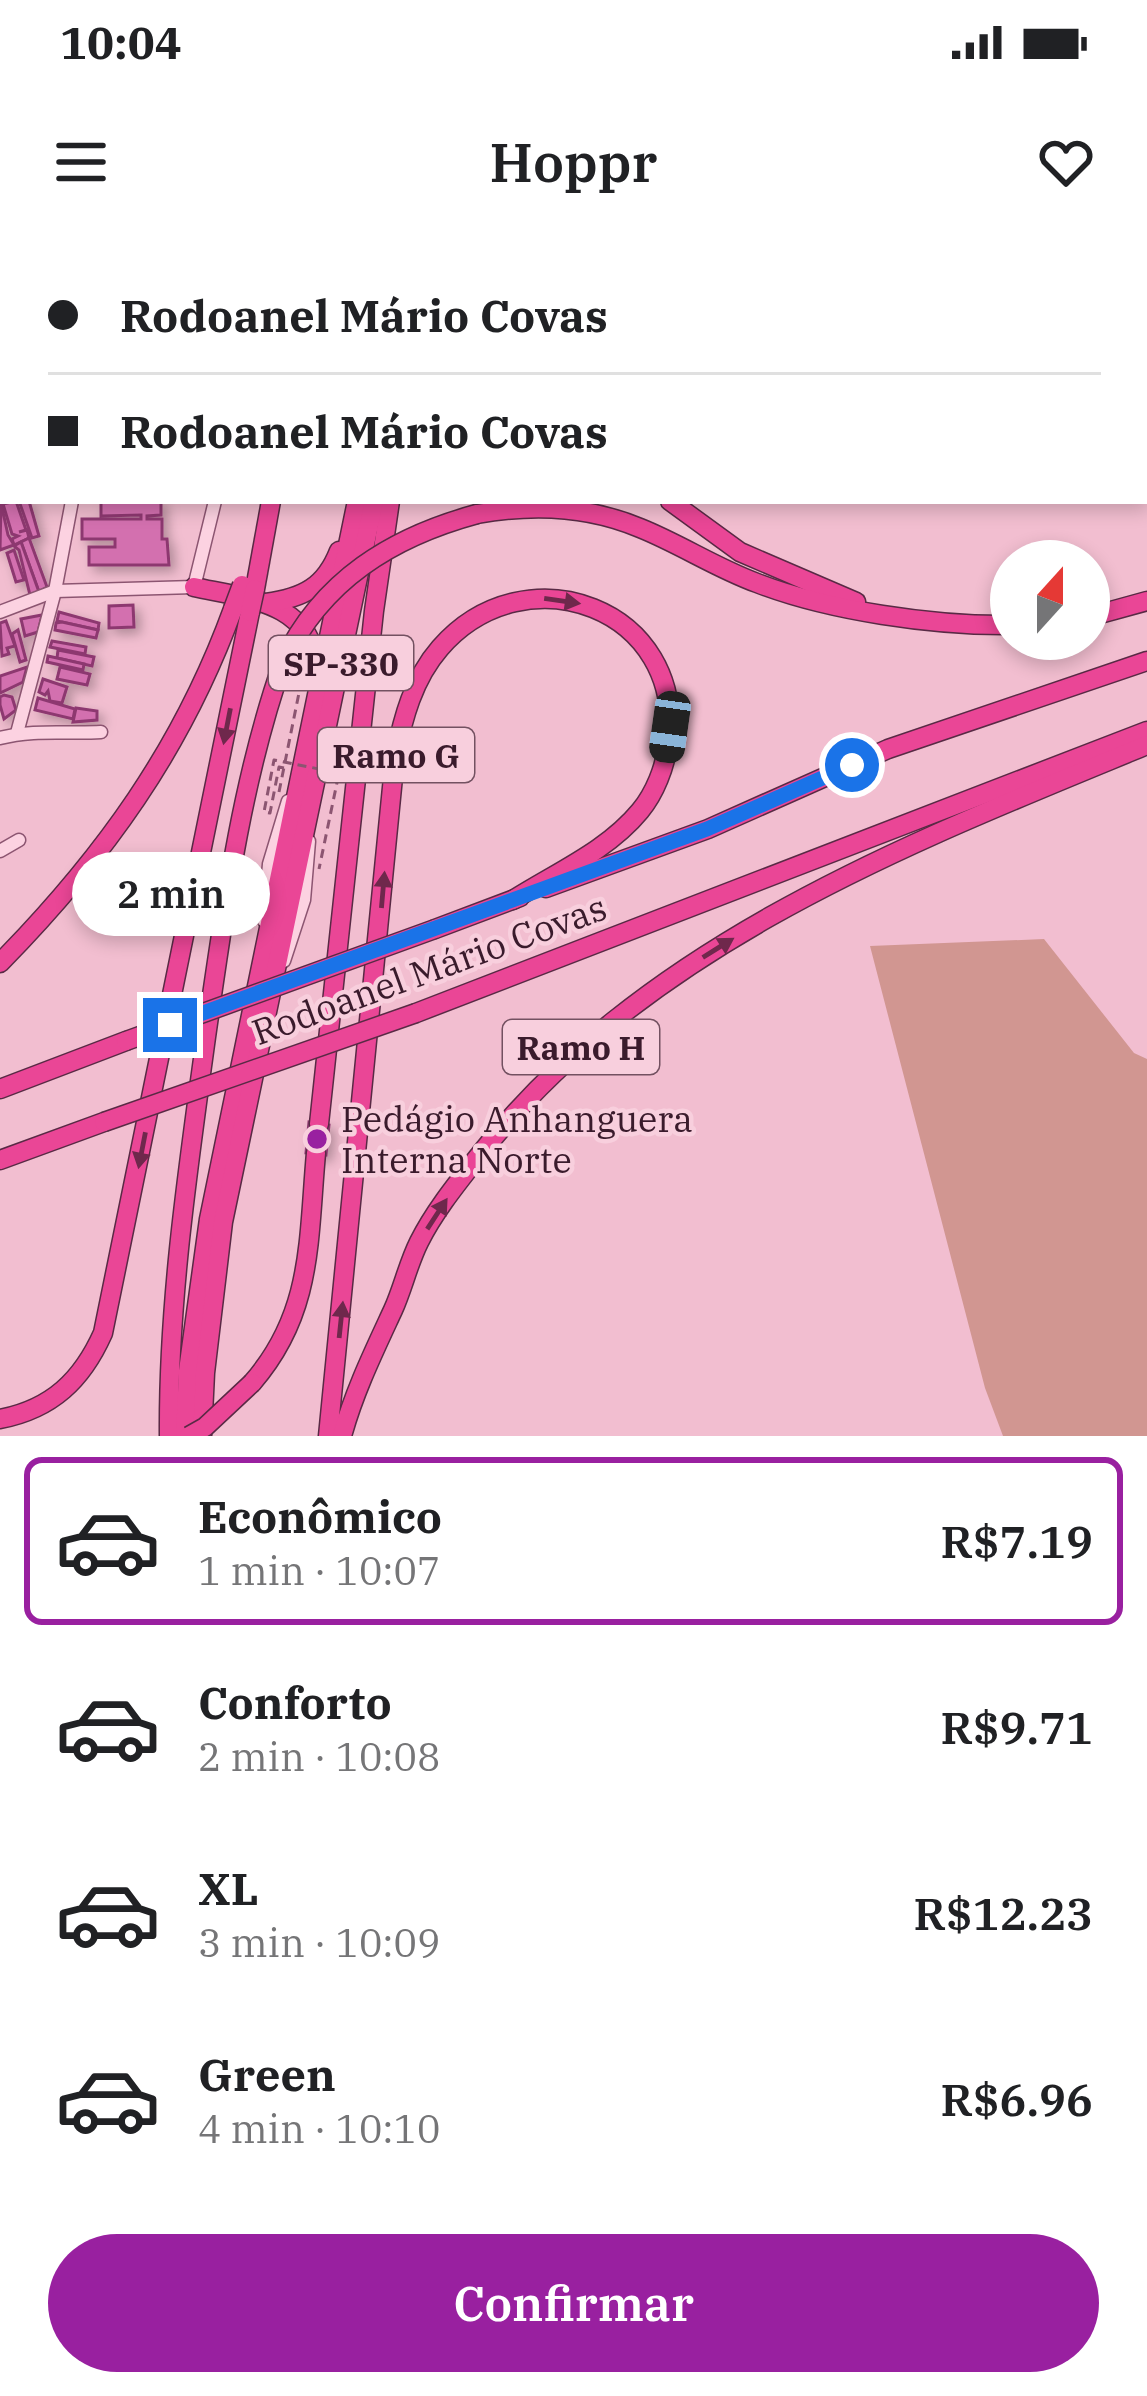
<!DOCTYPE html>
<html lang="pt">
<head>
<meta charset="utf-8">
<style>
  body { margin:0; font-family:"IBM Plex Serif",serif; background:#f2f2f2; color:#202124; height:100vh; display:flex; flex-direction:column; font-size:45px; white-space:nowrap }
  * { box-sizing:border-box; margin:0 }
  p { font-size:39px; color:#757577 }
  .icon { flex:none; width:66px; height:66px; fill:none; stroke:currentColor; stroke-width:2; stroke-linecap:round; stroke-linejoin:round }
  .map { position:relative; height:1196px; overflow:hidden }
  .sheet { display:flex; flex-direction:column; background:#fff; flex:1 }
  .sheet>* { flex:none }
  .top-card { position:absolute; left:0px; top:0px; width:1149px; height:264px; box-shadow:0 6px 18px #0003; display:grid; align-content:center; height:264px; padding:0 48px; background:#fff }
  .needle { width:78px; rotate:21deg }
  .tools { position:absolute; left:990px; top:300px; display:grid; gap:24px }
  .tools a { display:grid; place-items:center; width:120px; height:120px; border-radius:50%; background:#fff; box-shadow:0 6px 18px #0003; font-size:60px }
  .end { position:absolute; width:54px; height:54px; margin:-27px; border:15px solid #1a73e8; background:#fff; box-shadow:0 0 0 6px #fff }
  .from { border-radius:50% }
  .bubble { position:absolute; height:84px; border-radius:42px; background:#fff; box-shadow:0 6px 18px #0003; font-size:39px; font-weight:600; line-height:84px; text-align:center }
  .car { position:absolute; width:36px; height:72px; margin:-36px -18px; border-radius:15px; box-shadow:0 0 9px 3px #0007; background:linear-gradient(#222 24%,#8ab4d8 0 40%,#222 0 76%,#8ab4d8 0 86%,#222 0) }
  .top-card b { display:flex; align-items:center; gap:42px; height:114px; font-size:45px }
  .top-card b+b { border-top:3px solid #e0e0e0 }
  .top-card i { width:30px; height:30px; background:#202124 }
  ul { padding:21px 0 0; list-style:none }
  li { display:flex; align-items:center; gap:36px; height:168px; margin:0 24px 18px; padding:0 24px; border:6px solid transparent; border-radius:18px }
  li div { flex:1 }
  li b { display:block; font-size:45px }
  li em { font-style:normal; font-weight:600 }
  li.current { border-color:#9920a0 }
  li>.icon { width:108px; height:108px; stroke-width:1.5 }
  .action { display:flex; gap:24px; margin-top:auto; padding:24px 48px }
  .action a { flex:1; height:138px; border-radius:72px; background:#9920a0; color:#fff; font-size:48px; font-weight:600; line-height:138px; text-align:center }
  .status { display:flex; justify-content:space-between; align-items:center; height:84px; padding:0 60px; background:#fff; direction:ltr }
  .status svg { height:33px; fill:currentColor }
  header { display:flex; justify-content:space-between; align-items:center; height:156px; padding:0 48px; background:#fff; font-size:54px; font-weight:600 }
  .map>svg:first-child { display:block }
  .green { fill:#d19691 }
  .building { fill:#d370af; stroke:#8d3970; stroke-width:3; filter:url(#shadow) }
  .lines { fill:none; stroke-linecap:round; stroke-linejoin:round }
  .minor-casing { stroke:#8c5571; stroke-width:15 }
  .highway-casing { stroke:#592a45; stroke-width:21 }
  .path { stroke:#8c5571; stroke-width:3; stroke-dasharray:9 6; stroke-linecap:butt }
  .minor { stroke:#fcd2e1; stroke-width:12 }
  .highway { stroke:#ea4696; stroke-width:18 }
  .highway-bridge-casing { stroke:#592a45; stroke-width:21; stroke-linecap:butt }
  .path-bridge { stroke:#8c5571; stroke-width:3; stroke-dasharray:9 6; stroke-linecap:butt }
  .highway-bridge { stroke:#ea4696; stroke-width:18 }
  .oneway { fill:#6f284c }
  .route { stroke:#1a73e8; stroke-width:15 }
  .poi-dot { fill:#9920a0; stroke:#f8cfdd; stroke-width:4.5 }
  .labels { text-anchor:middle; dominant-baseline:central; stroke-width:9; stroke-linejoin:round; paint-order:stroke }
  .shield { fill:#f8cfdd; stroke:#735161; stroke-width:3 }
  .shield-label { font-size:33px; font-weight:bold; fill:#3a1b2c }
  .street-label { font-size:36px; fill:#3a1b2c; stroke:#f8cfdd }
  .poi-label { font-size:36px; fill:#3a1b2c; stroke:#f8cfdd; text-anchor:start }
</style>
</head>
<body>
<div class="status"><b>10:04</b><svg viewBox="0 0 49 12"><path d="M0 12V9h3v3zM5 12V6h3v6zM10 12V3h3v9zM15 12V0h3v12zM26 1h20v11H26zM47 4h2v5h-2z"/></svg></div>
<header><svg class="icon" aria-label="menu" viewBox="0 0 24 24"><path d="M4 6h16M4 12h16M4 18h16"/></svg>Hoppr<svg class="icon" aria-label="heart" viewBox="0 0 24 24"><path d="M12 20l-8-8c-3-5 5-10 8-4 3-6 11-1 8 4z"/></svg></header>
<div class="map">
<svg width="1147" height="1196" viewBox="0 0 1147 1196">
  <defs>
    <filter id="shadow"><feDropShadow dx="5.5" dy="5.5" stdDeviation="6" flood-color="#0004"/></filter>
  </defs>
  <rect width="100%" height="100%" fill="#f2bed0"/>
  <path class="green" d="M1044 699 1134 813 1147 819V1196H1003L985 1148 870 706Z"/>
  <g class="building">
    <path d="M16 261 26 290 19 292 27 290 29 298 14 305 12 299 18 296 12 294 3 264Z"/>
    <path d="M29 261 39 296 32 298 19 261Z"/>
    <path d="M101 261H161V275L147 276V279H162V299H167L169 325H89V307H115V299H82V279H141V275L101 276Z"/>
    <path d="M1 263 8 295 14 305 0 310Z"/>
    <path d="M29 298 47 347 39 352 21 302Z"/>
    <path d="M21 302 39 352 30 355 19 310 14 306Z"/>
    <path d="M14 310 24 340 16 342 7 313Z"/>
    <path d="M133 365 134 387 109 388V366Z"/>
    <path d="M59 372 99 383 98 390 57 381Z"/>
    <path d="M42 375 38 392 25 396 21 379Z"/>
    <path d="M6 381 15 406 7 408 9 414 2 416 0 383Z"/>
    <path d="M62 382 98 390 96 398 55 390 56 383Z"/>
    <path d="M18 390 26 420 20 422 12 394Z"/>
    <path d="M52 401 86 407 85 414 50 407Z"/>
    <path d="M58 410 94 417 92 426 57 418Z"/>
    <path d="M48 416 84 424 83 430 47 422Z"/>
    <path d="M27 427 23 442 0 453V436Z"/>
    <path d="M60 427 90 434 87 445 57 439Z"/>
    <path d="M43 439 67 447 62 463 50 461 48 451 45 455 39 452Z"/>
    <path d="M4 455 12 457 16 470 4 479 0 465V457Z"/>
    <path d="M38 458 75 469 73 479 35 470Z"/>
    <path d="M76 468 97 471V480L73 482Z"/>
    <path d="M309 882 329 885 326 915 306 913Z"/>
  </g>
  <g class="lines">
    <g class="minor-casing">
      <g id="minor">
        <path d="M169 0 171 3"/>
        <path d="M633 0V3"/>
        <path d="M13 3 21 0"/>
        <path d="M33 3 38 0"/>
        <path d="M882 3V0"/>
        <path d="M979 3V0"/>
        <path d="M1105 3V0"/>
        <path d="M0 8 3 7"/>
        <path d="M0 24 3 22"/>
        <path d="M0 92 3 91"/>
        <path d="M0 159 3 158"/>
        <path d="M0 253 3 252"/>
        <path d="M0 372 55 351 194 347 215 261"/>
        <path d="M17 493 55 351 72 261"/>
        <path d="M0 498C33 489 67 494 101 492"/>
        <path d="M0 611 19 600"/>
        <path d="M264 681 269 624 288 561"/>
        <path d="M284 721 304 660 309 601"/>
      </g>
    </g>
    <g class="highway-casing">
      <g id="highway">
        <path d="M537 0 538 3"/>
        <path d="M351 3 353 0"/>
        <path d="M417 3V0"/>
        <path d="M437 3 438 0"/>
        <path d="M670 261 740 312 856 362"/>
        <path d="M477 274C532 264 588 266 640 288 680 304 716 328 757 343 829 371 934 386 1011 385"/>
        <path d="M194 347C245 358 314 362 316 428"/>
        <path d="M255 349 271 261"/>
        <path d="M266 363C303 358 325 347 339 311"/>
        <path d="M1089 377 1147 361"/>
        <path d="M546 648 708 589 888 509 1147 421"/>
        <path d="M435 689 520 657"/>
        <path d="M0 723C104 617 182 509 233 369"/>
        <path d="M416 773 1147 491"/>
        <path d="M0 849 126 801"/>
        <path d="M319 884 374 371 390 261"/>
        <path d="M0 920 104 882"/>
        <path d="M252 1143C313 1073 308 1001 316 913"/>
        <path d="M0 1179C52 1169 82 1140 103 1093L250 372"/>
        <path d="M169 1196C168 1062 188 929 206 797 224 672 241 541 283 422"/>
        <path d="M185 1196 188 1131 209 979 357 261"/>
        <path d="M202 1196 205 1133 223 982 374 261"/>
        <path d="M328 1196 395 517C403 478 413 439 440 408 526 309 687 369 668 504 665 527 655 553 640 571 607 611 557 632 513 660"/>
        <path d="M342 1196C354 1152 374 1111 393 1070 403 1048 408 1024 419 1002 435 970 459 941 481 913 648 703 907 604 1147 505"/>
      </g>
    </g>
    <path class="path" d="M279 552 302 438"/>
    <use href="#minor" class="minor"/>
    <use href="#highway" class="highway"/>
    <g class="highway-bridge-casing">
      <g id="highway-bridge">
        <path d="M233 369 242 345"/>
        <path d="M250 372 255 349"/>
        <path d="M283 422C322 340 392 297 477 274"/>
        <path d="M126 801 435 689"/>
        <path d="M104 882 416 773"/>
        <path d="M189 1196 205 1187 252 1143"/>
      </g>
    </g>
    <path class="path-bridge" d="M284 528 279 527 270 573 264 572 274 520 339 533 319 629"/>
    <use href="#highway-bridge" class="highway-bridge"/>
  </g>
  <defs><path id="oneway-solid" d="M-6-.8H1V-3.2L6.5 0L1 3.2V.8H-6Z" transform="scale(3)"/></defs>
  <g class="oneway">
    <use href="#oneway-solid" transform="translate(562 361) rotate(8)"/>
    <use href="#oneway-solid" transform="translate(227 486) rotate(101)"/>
    <use href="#oneway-solid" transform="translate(383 650) rotate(-85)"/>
    <use href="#oneway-solid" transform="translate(718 708) rotate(-32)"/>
    <use href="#oneway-solid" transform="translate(142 910) rotate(101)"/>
    <use href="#oneway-solid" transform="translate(437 974) rotate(-57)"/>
    <use href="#oneway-solid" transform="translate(341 1080) rotate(-84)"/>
  </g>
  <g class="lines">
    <path class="route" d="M170 785 707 589 852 525"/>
  </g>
  <circle class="poi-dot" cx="317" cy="899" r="12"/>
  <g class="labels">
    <g class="shield">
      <rect x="269" y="396" width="144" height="54" rx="9"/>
      <rect x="318" y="488" width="156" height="54" rx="9"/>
      <rect x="503" y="780" width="156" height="54" rx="9"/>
    </g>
    <g class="shield-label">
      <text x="341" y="423">SP-330</text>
      <text x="396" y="515">Ramo G</text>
      <text x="581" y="807">Ramo H</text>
    </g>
    <g class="street-label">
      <text transform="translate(429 729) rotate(-20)">Rodoanel Mário Covas</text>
    </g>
    <g class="poi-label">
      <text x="341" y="878">Pedágio Anhanguera<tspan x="341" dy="41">Interna Norte</tspan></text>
    </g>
  </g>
</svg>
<div class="tools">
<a><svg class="needle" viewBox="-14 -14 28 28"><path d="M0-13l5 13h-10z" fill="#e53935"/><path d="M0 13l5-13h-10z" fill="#757577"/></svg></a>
</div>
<i class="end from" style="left:852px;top:525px"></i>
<i class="end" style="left:170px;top:785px"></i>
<div class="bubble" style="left:72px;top:612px;width:198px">2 min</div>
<i class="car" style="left:670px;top:487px;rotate:188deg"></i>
<div class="top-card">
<b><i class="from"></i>Rodoanel Mário Covas</b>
<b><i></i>Rodoanel Mário Covas</b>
</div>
</div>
<section class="sheet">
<ul>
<li class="current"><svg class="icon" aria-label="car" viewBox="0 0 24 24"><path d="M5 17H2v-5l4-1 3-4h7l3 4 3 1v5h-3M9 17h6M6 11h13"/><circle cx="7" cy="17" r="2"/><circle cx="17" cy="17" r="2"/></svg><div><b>Econômico</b><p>1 min · 10:07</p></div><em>R$7.19</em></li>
<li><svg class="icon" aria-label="car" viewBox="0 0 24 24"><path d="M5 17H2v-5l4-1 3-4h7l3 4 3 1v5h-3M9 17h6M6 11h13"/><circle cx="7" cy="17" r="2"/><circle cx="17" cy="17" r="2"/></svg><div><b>Conforto</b><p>2 min · 10:08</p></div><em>R$9.71</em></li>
<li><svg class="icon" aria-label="car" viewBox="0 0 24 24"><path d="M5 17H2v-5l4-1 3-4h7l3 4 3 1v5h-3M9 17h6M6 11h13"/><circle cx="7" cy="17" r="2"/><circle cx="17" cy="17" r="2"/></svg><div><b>XL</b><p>3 min · 10:09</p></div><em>R$12.23</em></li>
<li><svg class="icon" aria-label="car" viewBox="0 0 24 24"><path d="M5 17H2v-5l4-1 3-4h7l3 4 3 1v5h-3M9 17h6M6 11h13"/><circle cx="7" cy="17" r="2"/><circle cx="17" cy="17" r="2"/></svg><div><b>Green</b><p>4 min · 10:10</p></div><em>R$6.96</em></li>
</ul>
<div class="action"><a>Confirmar</a></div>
</section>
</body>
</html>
